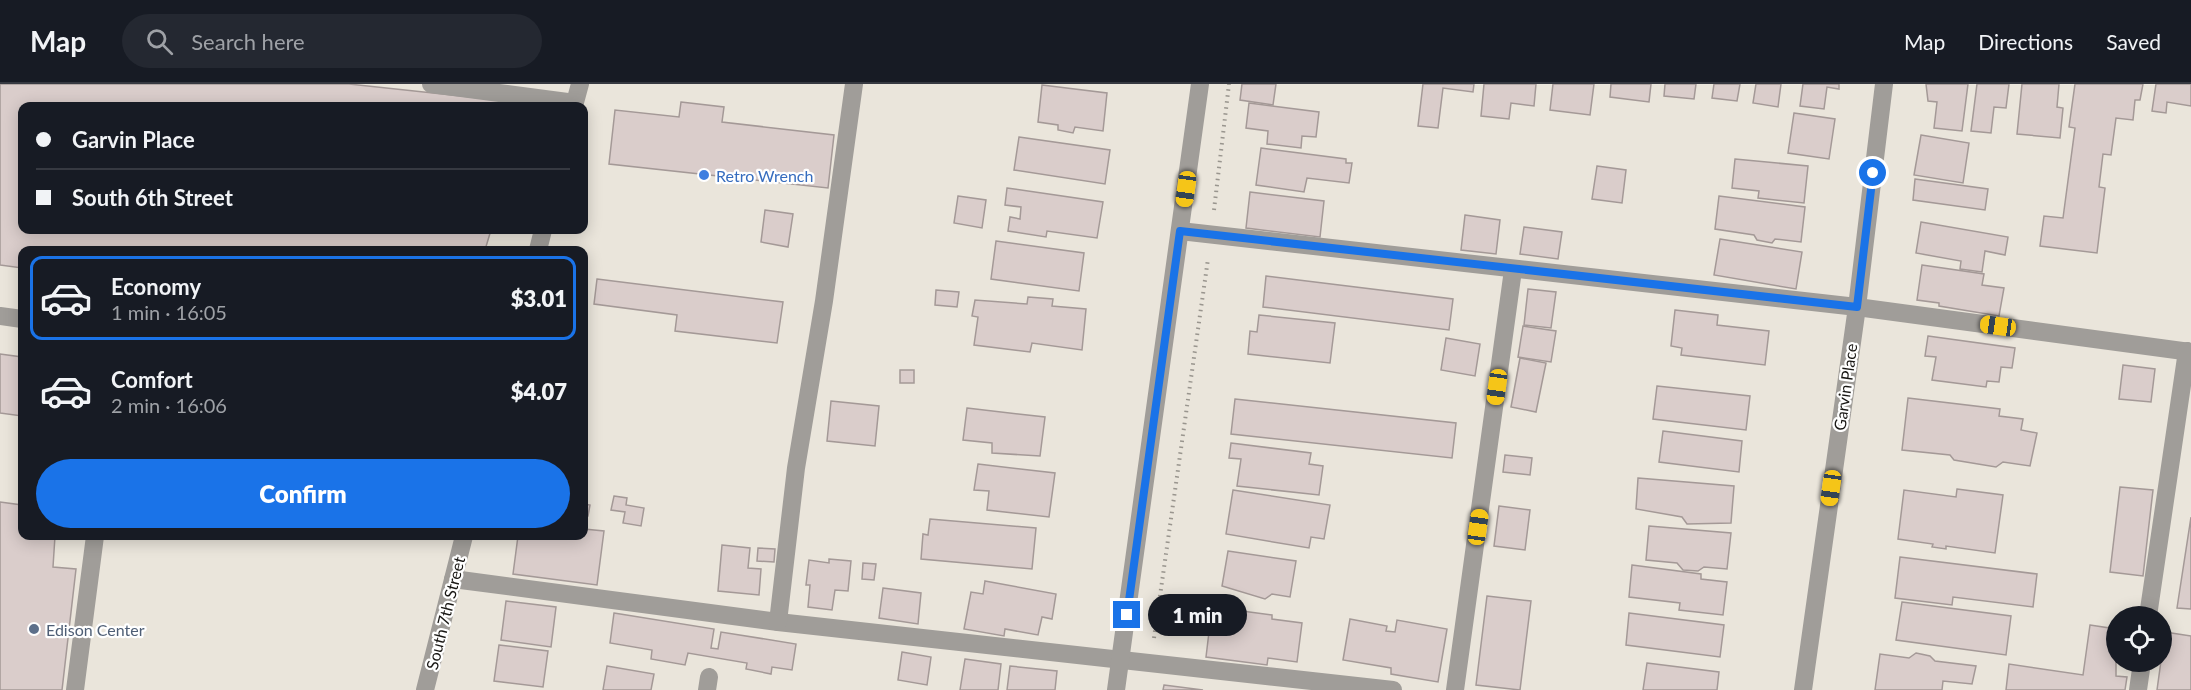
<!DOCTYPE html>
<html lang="en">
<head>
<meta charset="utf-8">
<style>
  body { margin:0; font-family:Lato,sans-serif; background:#242831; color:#f1f3f6; height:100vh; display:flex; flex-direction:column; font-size:22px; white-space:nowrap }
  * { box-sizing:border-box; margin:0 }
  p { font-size:20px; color:#9ea1a6 }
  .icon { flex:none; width:33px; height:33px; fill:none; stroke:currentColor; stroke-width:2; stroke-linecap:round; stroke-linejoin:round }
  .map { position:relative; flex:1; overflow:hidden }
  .details { position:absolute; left:18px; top:162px; width:570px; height:294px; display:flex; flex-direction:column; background:#171b24; border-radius:12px; box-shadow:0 3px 15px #0003 }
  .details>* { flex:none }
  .hud { position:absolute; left:18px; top:18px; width:570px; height:132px; border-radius:12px; box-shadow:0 3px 15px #0003; display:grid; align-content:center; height:132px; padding:0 18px; background:#171b24 }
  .fabs { position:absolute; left:2106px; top:522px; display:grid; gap:12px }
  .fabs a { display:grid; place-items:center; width:66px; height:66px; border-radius:50%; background:#171b24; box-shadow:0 3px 15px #0003; font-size:30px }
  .end { position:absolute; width:27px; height:27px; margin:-14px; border:8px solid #1a73e8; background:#fff; box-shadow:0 0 0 3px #fff }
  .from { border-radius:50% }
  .bubble { position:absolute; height:42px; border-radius:21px; background:#171b24; box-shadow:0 3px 15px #0003; font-size:20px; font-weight:800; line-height:42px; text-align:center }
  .car { position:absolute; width:18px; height:36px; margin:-18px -9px; border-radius:8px; box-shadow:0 0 4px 2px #0007; background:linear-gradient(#f5c518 24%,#345 0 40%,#f5c518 0 76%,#345 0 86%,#f5c518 0) }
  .hud b { display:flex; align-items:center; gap:21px; height:57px; font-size:22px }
  .hud b+b { border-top:2px solid #363941 }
  .hud i { width:15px; height:15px; background:#f1f3f6 }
  ul { padding:10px 0 0; list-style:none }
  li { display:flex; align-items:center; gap:18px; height:84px; margin:0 12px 9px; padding:0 6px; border:3px solid transparent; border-radius:12px }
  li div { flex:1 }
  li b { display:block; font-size:22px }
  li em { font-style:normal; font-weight:800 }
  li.active { border-color:#1a73e8 }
  li>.icon { width:54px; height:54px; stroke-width:1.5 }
  .primary-button { display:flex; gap:12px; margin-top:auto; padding:12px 18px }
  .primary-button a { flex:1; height:69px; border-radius:36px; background:#1a73e8; color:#fff; font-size:24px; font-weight:800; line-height:69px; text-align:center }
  header { display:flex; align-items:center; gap:36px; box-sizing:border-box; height:84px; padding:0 30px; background:#171b24; border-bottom:2px solid #363941 }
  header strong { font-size:28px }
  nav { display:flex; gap:33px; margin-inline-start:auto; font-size:21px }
  .search { width:420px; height:54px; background:#242831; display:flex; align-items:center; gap:15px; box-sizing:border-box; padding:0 21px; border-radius:33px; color:#9ea1a6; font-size:22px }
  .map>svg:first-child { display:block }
  .building { fill:#dacdcb; stroke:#a49997; stroke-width:1.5 }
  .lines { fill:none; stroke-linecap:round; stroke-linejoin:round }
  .path { stroke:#99958e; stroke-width:4; stroke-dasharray:1.5 4.5; stroke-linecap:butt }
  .minor { stroke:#a09d99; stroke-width:18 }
  .route { stroke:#1a73e8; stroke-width:8 }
  .shop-dot { fill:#3f7fe0; stroke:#fff; stroke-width:2 }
  .service-dot { fill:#5c6f8a; stroke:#fff; stroke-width:2 }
  .labels { text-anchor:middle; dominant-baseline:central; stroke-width:4.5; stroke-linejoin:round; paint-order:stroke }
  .shop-label { font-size:16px; fill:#366cbe; stroke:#fff; text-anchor:start }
  .street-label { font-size:16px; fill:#181613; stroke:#fff }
  .service-label { font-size:16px; fill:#4e5e75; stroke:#fff; text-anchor:start }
</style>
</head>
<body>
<header>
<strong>Map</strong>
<div class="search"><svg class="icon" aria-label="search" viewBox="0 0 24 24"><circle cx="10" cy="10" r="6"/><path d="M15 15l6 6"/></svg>Search here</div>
<nav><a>Map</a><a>Directions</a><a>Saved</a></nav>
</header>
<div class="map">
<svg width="2191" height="606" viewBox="0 0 2191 606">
  <rect width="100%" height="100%" fill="#eae5db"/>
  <g class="building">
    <path d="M0 0H349L526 19 525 22H22V146H491L485 166H22V184L0 181Z"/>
    <path d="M1242 0H1276L1273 21 1240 16Z"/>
    <path d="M1423 0H1474L1473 8 1443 4 1438 44 1418 42Z"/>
    <path d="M1484 0H1536L1534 22 1511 19 1509 35 1481 32Z"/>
    <path d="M1553 0H1594L1590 31 1550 26Z"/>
    <path d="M1611 0H1651L1649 18 1610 13Z"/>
    <path d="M1665 0H1696L1694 15 1664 12Z"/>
    <path d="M1714 0H1740L1737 17 1712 14Z"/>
    <path d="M1756 0H1781L1778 23 1753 19Z"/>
    <path d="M1803 0H1839V5L1827 3 1824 25 1800 22Z"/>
    <path d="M1926 0H1968L1962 47 1934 44 1937 18 1928 17Z"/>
    <path d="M1977 0H2009L2006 24 1994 23 1991 49 1971 47Z"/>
    <path d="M2022 0H2059L2057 23 2063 24 2060 54 2017 50Z"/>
    <path d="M2075 0H2143L2140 16H2135L2133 36 2116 34 2111 71 2103 70 2099 103 2105 104 2097 169 2040 162 2044 132 2063 134 2075 44 2069 43Z"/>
    <path d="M2156 0H2191V22L2167 18 2166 29 2152 27Z"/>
    <path d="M1042 1 1107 9 1103 47 1075 43 1073 49 1058 46V41L1038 38Z"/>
    <path d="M681 18 724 23 722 38 834 51 828 104 609 80 615 26 679 33Z"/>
    <path d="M1249 19 1319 28 1316 53 1302 52 1301 64 1267 60 1268 47 1246 44Z"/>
    <path d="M1794 29 1835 35 1829 75 1788 69Z"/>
    <path d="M1921 51 1969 59 1963 99 1914 91Z"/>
    <path d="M1019 53 1110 66 1105 100 1014 86Z"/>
    <path d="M1261 64 1346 75V79H1352L1349 99 1307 94 1304 108 1256 101Z"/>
    <path d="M1735 75 1808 82 1804 119 1758 114 1759 107 1732 104Z"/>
    <path d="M1597 82 1626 86 1622 119 1592 115Z"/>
    <path d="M1915 95 1988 105 1985 126 1913 116Z"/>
    <path d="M1007 104 1103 118 1097 154 1047 147 1046 153 1008 147 1010 133 1020 135 1021 123 1005 121Z"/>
    <path d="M1250 108 1324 117 1320 153 1246 144Z"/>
    <path d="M958 112 986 116 982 144 954 139Z"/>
    <path d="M1719 112 1805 123 1801 158 1775 155 1772 159 1757 156 1754 151 1715 145Z"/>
    <path d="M765 126 793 130 788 163 761 158Z"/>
    <path d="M1465 131 1500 136 1496 170 1461 166Z"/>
    <path d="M1921 138 2008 153 2005 171 1985 167 1982 188 1960 185 1961 177 1916 169Z"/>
    <path d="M1524 143 1562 148 1558 175 1520 170Z"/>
    <path d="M1720 155 1802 168 1796 205 1714 191Z"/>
    <path d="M996 157 1084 169 1079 207 991 195Z"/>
    <path d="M1922 181 1984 190 1982 201 2004 204 1999 232 1939 222V219L1917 216Z"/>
    <path d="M1266 192 1453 215 1449 246 1263 223Z"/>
    <path d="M597 195 783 218 777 259 675 247 677 231 594 220Z"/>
    <path d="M1528 205 1556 208 1551 244 1524 241Z"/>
    <path d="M936 206 959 208 957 223 935 221Z"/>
    <path d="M1028 213 1053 215 1052 222 1086 225 1082 266 1032 259 1030 268 974 261 978 233 972 232 975 216 1027 220Z"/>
    <path d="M1675 226 1718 231 1717 241 1769 247 1765 281 1681 271 1682 264 1671 262Z"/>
    <path d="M1259 231 1335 239 1330 279 1248 270 1250 247 1257 248Z"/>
    <path d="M1523 242 1556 247 1551 278 1518 273Z"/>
    <path d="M1928 252 2015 264 2012 284 2001 283 1999 298 1987 297 1986 303 1932 296 1936 273 1925 272Z"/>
    <path d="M1446 254 1480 260 1475 292 1441 286Z"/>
    <path d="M0 270 22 273V332L0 329Z"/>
    <path d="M1520 274 1546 279 1536 328 1511 323Z"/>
    <path d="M2123 281 2155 285 2151 318 2119 315Z"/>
    <rect x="900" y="286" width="14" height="13"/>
    <path d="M1657 302 1750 312 1746 346 1653 335Z"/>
    <path d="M1908 314 2000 325 1999 332 2023 335 2021 346 2037 349 2030 382 2003 378 1996 383 1954 376 1950 371 1902 366Z"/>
    <path d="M1235 315 1456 339 1452 374 1231 350Z"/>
    <path d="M831 317 879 322 875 362 827 357Z"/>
    <path d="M967 324 1045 333 1040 372 992 369V359L963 356Z"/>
    <path d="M1663 347 1742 357 1739 388 1659 378Z"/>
    <path d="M1231 359 1311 369 1309 380 1323 382 1319 411 1237 402 1241 375 1229 374Z"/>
    <path d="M1505 371 1532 374 1530 391 1503 388Z"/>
    <path d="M978 380 1055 389 1049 433 987 426 989 407 974 406Z"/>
    <path d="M1638 394 1734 402 1731 439 1687 440 1682 433 1636 425Z"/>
    <path d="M2120 403 2153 406 2143 492 2110 488Z"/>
    <path d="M1957 405 2003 411 1995 469 1946 462V465L1932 463 1933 460 1898 455 1904 406 1956 413Z"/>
    <path d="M1233 406 1330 421 1324 455 1311 453 1309 464 1226 450Z"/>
    <path d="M614 412 627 414 626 421 644 424 641 442 623 439 625 428 611 426Z"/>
    <path d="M0 418 22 421V452H55L53 483 76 485 62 606H0Z"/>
    <path d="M584 420 590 421 588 432H584Z"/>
    <path d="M1499 422 1530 426 1525 466 1494 462Z"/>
    <path d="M2191 433V525L2177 524Z"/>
    <path d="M930 435 1036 444 1032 485 921 475 923 450 928 451Z"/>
    <path d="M1649 442 1731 449 1727 485 1704 483 1698 487 1683 486 1677 479 1646 476Z"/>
    <path d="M584 445 604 447 597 501 513 490 518 452H584Z"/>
    <path d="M722 461 750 464 748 484 761 485 759 511 718 507Z"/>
    <path d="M758 464 775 465 774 478 757 477Z"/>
    <path d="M1228 467 1296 477 1290 513 1272 510 1265 515 1222 502Z"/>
    <path d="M1900 473 2037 490 2033 523 1953 513 1952 521 1895 514Z"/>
    <path d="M829 475 851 477 848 507 835 506 832 526 808 523 810 501H806L809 476 829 479Z"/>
    <path d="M863 479 876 480 874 496 862 495Z"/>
    <path d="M1632 481 1701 490V495L1727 498 1723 531 1679 526 1680 519 1629 513Z"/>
    <path d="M985 497 1056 510 1052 535 1042 533 1038 551 1005 545 1004 552 964 545 971 508 983 510Z"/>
    <path d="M883 504 921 509 918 540 879 534Z"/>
    <path d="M1487 512 1531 517 1520 606 1476 601Z"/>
    <path d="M506 517 556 523 551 563 501 556Z"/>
    <path d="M1902 518 2011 532 2006 571 1896 556Z"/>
    <path d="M1212 523 1272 531V535L1302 539 1297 578 1268 574 1267 581 1206 573Z"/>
    <path d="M614 529 714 545 711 564 718 565 721 548 796 560 792 586 772 583 771 590 746 585 747 579 688 569 685 581 651 575 652 566 610 559Z"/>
    <path d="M1629 529 1724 541 1720 573 1626 561Z"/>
    <path d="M1350 535 1387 542 1386 547 1395 548 1397 536 1447 545 1438 598 1391 590V584L1343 576Z"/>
    <path d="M2090 541 2116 545V592L2127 593 2125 606H2006L2009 580 2083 591Z"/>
    <path d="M2165 548 2191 552V606H2157Z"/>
    <path d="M499 561 548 567 543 603 494 597Z"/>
    <path d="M902 568 931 573 927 601 898 596Z"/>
    <path d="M1916 569 1930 572 1935 577 1976 582 1972 600 1943 597 1942 606H1875L1880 570 1909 574Z"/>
    <path d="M965 575 1001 580 998 606H960Z"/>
    <path d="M1647 579 1719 588 1717 606H1643Z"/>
    <path d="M607 582 654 590 651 606H603Z"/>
    <path d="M1010 582 1057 587 1055 606H1007Z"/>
    <path d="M1164 601 1203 606H1163Z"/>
  </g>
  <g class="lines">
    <g class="path">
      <path d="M1214 126 1229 0"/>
      <path d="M1154 554 1208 175"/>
    </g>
    <g class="minor">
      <path d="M431 0 575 19"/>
      <path d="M574 22 580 0"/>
      <path d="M1180 147 1857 223 2191 268"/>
      <path d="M538 166 543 146"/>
      <path d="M0 232 22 235"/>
      <path d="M453 495 778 538 1393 606"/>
      <path d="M2148 532 2187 267"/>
      <path d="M778 538 796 384 824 217 854 0"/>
      <path d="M75 606 95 452"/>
      <path d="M425 606 464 452"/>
      <path d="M707 606 709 593"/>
      <path d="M1116 606 1200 0"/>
      <path d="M1455 606 1513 186"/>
      <path d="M1803 606 1857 223 1884 0"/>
      <path d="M2138 606 2142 578"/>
    </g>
  </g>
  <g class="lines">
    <path class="route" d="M1127 531 1180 147 1857 223 1873 89"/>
  </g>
  <circle class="shop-dot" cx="704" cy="91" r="6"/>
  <circle class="service-dot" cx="34" cy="545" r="6"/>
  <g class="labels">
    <g class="shop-label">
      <text x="716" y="91">Retro Wrench</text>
    </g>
    <g class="street-label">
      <text transform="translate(1845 303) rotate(-82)">Garvin Place</text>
      <text transform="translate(445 529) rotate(-76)">South 7th Street</text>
    </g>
    <g class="service-label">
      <text x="46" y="545">Edison Center</text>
    </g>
  </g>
</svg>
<div class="fabs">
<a><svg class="icon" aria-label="locate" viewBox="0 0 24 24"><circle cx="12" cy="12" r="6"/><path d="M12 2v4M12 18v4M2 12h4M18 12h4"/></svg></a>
</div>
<i class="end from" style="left:1873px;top:89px"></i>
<i class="end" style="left:1127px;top:531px"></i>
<div class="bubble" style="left:1148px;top:510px;width:99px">1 min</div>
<i class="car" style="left:1186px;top:105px;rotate:188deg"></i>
<i class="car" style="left:1998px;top:242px;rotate:278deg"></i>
<i class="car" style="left:1497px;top:303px;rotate:188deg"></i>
<i class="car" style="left:1831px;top:404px;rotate:188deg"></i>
<i class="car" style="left:1478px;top:443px;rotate:8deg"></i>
<div class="hud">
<b><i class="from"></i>Garvin Place</b>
<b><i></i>South 6th Street</b>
</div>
<section class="details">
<ul>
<li class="active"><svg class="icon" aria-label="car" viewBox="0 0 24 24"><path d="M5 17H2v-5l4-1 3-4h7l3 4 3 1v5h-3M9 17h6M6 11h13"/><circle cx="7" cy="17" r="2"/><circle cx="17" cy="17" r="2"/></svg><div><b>Economy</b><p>1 min · 16:05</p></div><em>$3.01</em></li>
<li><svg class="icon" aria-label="car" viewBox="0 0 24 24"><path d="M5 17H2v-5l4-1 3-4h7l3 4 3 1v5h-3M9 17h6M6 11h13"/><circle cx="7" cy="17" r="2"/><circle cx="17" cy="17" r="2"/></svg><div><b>Comfort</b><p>2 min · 16:06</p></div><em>$4.07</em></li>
</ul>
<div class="primary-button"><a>Confirm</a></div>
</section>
</div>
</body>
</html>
